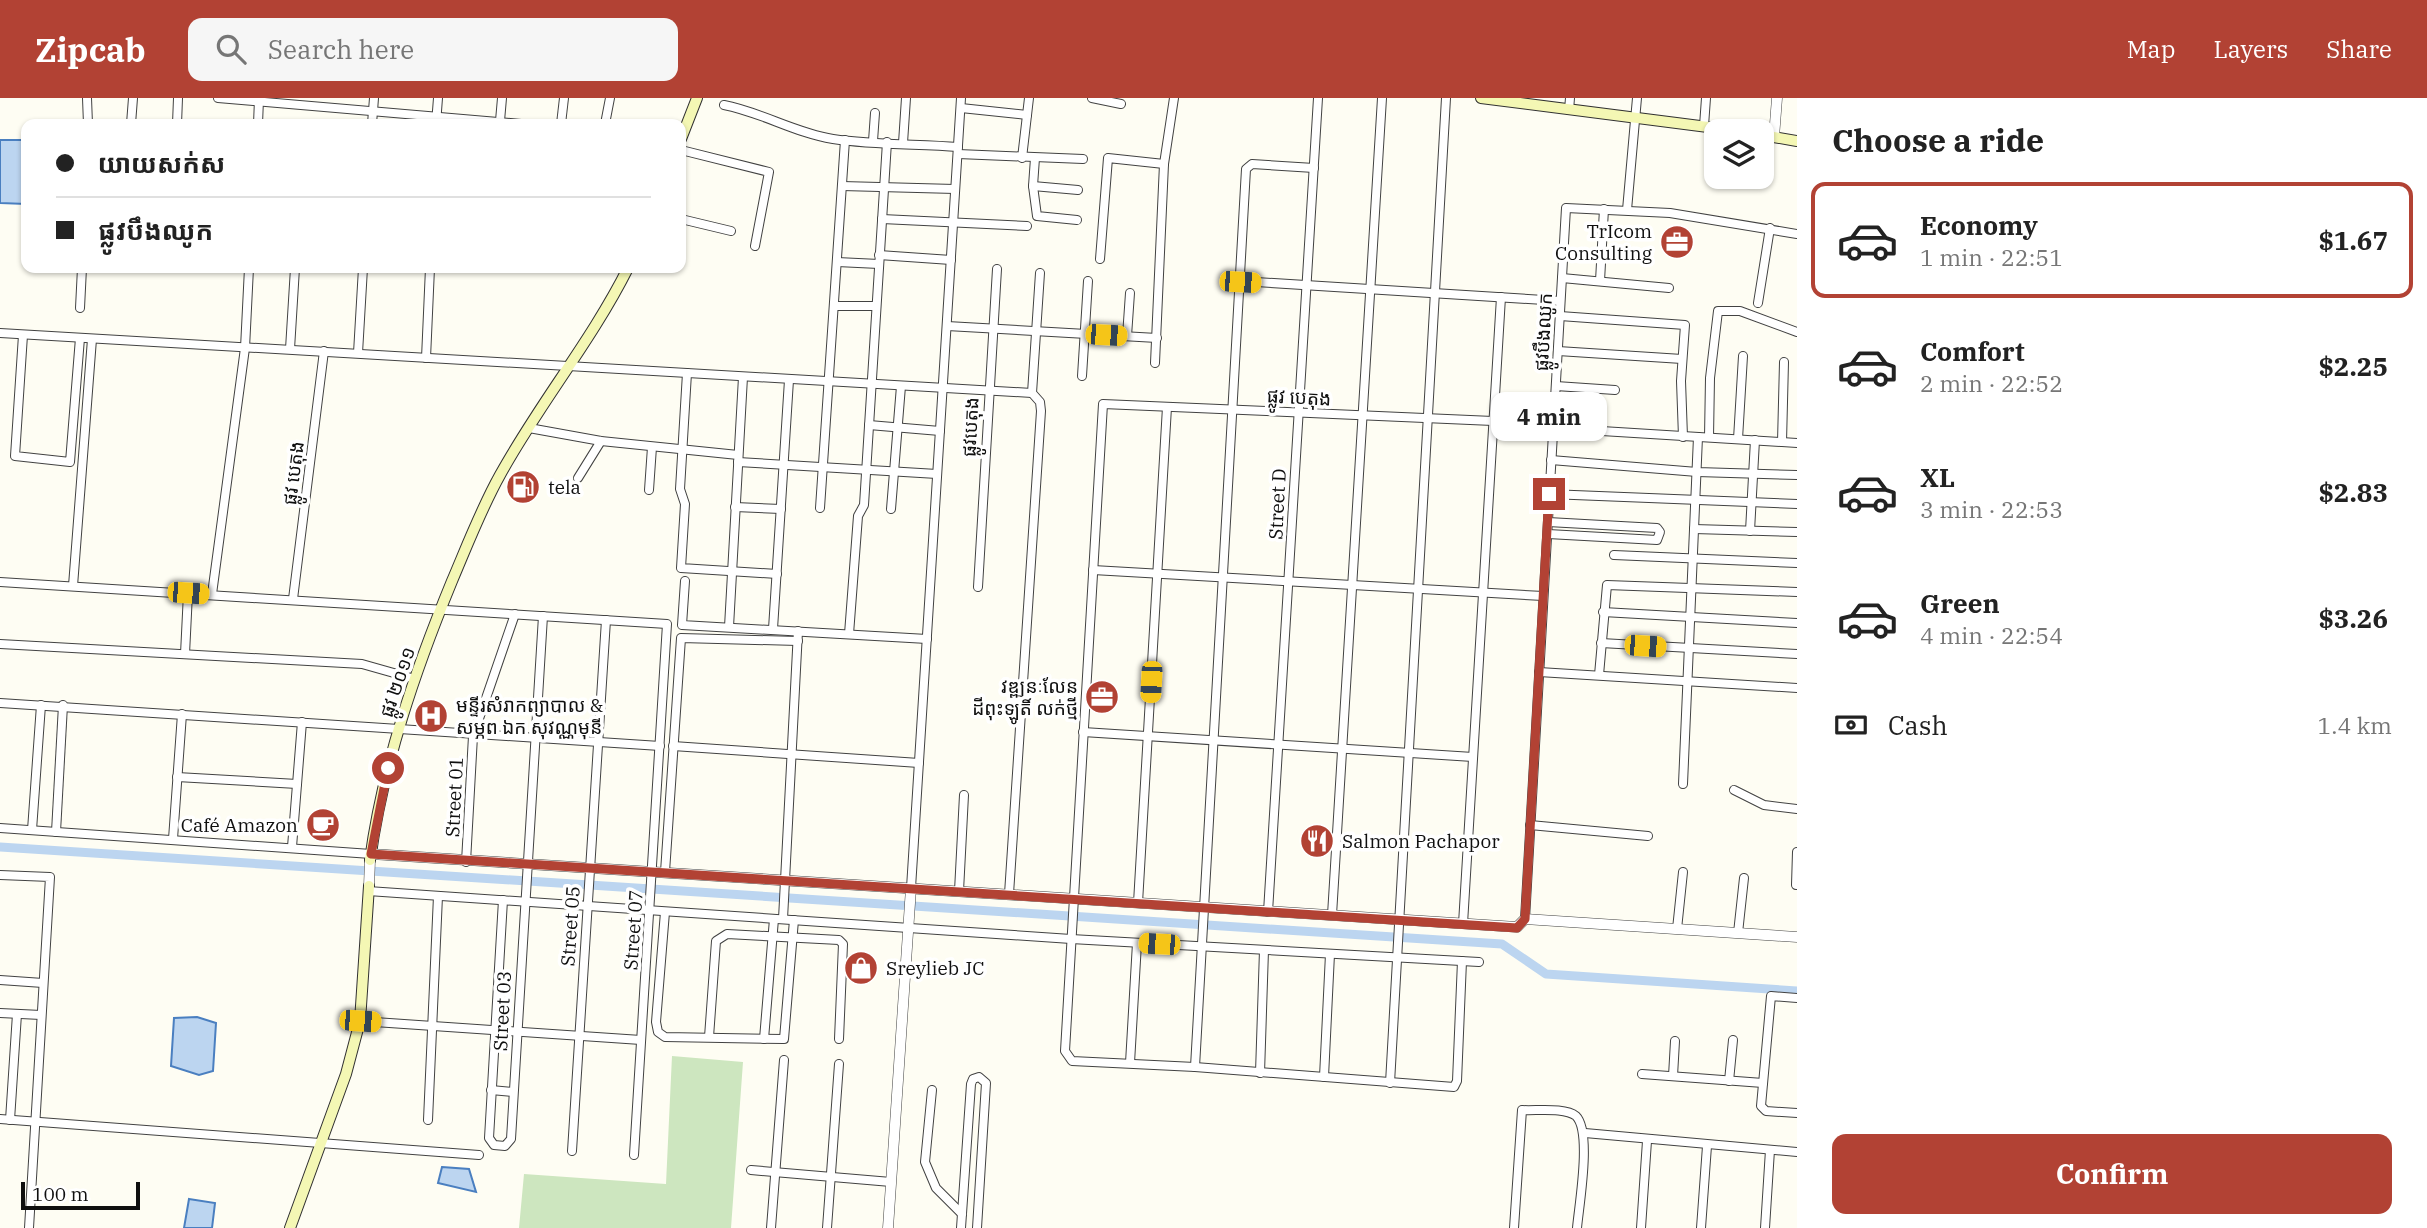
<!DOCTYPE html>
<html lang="en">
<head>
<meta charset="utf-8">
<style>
  body { margin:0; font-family:"IBM Plex Serif","Noto Sans Khmer",serif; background:#f6f6f6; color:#222; height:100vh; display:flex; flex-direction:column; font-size:26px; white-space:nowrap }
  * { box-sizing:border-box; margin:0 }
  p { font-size:23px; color:#767676 }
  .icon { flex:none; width:38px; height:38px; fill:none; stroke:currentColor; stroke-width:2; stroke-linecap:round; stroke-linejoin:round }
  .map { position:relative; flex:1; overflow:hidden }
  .sheet { display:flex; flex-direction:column; background:#fff; width:630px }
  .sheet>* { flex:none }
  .guide { position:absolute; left:21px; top:21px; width:665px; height:154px; border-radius:14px; box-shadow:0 2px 5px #0004; display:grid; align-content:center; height:154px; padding:0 35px; background:#fff }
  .buttons { position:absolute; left:1704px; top:21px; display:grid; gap:14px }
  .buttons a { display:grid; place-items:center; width:70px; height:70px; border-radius:14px; background:#fff; box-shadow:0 2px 5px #0004; font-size:35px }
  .scale { position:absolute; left:21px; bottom:18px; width:119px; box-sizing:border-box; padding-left:7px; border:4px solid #0f0f0f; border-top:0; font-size:19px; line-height:24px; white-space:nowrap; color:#0f0f0f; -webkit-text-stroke:5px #fff; paint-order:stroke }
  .end { position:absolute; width:32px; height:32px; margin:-16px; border:9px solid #b24234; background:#fff; box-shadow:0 0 0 4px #fff }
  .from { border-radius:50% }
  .bubble { position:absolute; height:49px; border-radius:14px; background:#fff; box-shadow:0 2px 5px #0004; font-size:23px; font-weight:700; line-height:49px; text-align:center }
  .car { position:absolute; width:21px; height:42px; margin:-21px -10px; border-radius:9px; box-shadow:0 0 5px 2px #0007; background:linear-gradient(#f5c518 24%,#345 0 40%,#f5c518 0 76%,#345 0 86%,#f5c518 0) }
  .guide b { display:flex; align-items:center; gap:24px; height:66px; font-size:26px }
  .guide b+b { border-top:2px solid #e0e0e0 }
  .guide i { width:18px; height:18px; background:#222 }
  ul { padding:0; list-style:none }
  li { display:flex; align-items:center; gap:21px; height:116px; margin:0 14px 10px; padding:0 21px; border:4px solid transparent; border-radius:14px }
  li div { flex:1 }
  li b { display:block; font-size:26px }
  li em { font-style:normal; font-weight:700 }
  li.selected { border-color:#b24234 }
  li>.icon { width:63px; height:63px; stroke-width:1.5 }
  h2 { padding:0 35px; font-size:32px; line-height:84px }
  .pay { display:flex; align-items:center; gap:18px; height:77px; padding:0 35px; font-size:26px }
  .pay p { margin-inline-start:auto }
  .cta { display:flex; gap:14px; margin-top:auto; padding:14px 35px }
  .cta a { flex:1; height:80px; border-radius:14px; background:#b24234; color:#fff; font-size:28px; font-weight:700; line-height:80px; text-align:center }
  header { display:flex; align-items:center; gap:42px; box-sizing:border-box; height:98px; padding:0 35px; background:#b24234; color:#fff }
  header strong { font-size:33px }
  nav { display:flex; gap:38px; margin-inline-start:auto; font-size:24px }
  .search { width:490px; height:63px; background:#f6f6f6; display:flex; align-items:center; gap:18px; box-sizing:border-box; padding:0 24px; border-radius:14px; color:#767676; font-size:26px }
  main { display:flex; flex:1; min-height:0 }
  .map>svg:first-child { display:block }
  .grass { fill:#cde6bf }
  .water { fill:#bcd5f0; stroke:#4a7fc0; stroke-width:2 }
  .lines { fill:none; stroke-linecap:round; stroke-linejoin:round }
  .canal { stroke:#bcd5f0; stroke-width:9 }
  .minor-casing { stroke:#424242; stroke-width:10 }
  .tertiary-casing { stroke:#424242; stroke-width:11 }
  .secondary-casing { stroke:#313131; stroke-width:12 }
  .minor { stroke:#fff; stroke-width:8 }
  .tertiary { stroke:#fff; stroke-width:10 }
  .secondary { stroke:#f4f7b4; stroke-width:10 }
  .route { stroke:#b24234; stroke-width:9 }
  .labels { text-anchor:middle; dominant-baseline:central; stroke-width:7; stroke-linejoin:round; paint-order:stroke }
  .poi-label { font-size:19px; fill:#0f0f0f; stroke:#fff; text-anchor:start }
  .street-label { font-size:19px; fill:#0f0f0f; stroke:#fff }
</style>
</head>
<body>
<header>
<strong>Zipcab</strong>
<div class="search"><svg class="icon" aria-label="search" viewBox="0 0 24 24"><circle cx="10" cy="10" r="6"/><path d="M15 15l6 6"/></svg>Search here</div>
<nav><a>Map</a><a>Layers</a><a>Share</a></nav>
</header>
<main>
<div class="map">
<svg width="1797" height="1130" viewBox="0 0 1797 1130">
  <rect width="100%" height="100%" fill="#fefdf3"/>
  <path class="grass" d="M672 958 743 964 731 1130H519L524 1076 666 1086Z"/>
  <g class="water">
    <path d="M0 42H26V106L0 105Z"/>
    <path d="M197 919 216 925 213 973 199 977 171 968 174 920Z"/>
    <path d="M442 1069 469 1071 476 1094 438 1085Z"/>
    <path d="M189 1101 215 1105 212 1130H184Z"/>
  </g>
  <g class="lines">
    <path class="canal" d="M0 749 1502 846 1546 876 1797 893"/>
    <g class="minor-casing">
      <g id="minor">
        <path d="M87 0 88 26"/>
        <path d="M218 0 521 26"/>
        <path d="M1092 0 1121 6"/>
        <path d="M724 7C761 14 795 35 833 41 874 47 917 46 958 49"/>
        <path d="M961 10 1027 17"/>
        <path d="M1569 12 1570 0"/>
        <path d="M500 23 502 0"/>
        <path d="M131 26 133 0"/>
        <path d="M177 26 178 0"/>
        <path d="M258 26 259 1"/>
        <path d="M372 26 374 0"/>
        <path d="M436 26 438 0"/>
        <path d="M561 26 564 0"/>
        <path d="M605 26 610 0"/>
        <path d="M1704 28 1706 0"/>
        <path d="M873 43 875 15"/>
        <path d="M903 45 906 0"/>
        <path d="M681 52 769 74 755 148"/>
        <path d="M958 56 1083 61"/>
        <path d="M1022 60 1029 0"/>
        <path d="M1035 60 1033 88 1037 118 1077 122"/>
        <path d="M842 88 955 91"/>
        <path d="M1033 88 1078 92"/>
        <path d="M1627 112 1637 0"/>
        <path d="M681 121 731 133"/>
        <path d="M882 121 1027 128"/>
        <path d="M879 157 951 162"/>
        <path d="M1100 161 1108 60 1164 66"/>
        <path d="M837 164 879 166"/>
        <path d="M1562 180 1669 190"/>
        <path d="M1240 183 1560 203"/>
        <path d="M1600 183 1604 111"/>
        <path d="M1758 205 1770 130"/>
        <path d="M834 208H876"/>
        <path d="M80 210 82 170"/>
        <path d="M1560 218 1685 227 1681 283 1683 339"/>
        <path d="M947 228 1157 240"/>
        <path d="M0 235 1032 295"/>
        <path d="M23 237 15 358 70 364 80 240"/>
        <path d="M1127 238 1130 195"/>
        <path d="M290 251 295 170"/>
        <path d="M1558 253 1682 261"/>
        <path d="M358 255 363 170"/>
        <path d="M426 260 430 170"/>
        <path d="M1155 265 1164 66 1174 0"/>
        <path d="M687 275 680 391 685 406 681 470 777 476"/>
        <path d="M1082 278 1088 183"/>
        <path d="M1556 288 1615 292"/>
        <path d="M869 327 940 333"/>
        <path d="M529 330 601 343 738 357"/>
        <path d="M1553 330 1797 345"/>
        <path d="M1709 339 1710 280 1718 213H1740L1797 234"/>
        <path d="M1738 341 1743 258"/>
        <path d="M1782 344 1784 264"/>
        <path d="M1551 362 1697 374 1797 377"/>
        <path d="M738 364 937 376"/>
        <path d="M578 380 601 343"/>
        <path d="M649 392 652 349"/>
        <path d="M1549 396 1797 406"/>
        <path d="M735 409 781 411"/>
        <path d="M820 410 845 42"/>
        <path d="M891 411 901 288"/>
        <path d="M1694 431 1797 434"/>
        <path d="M1750 433 1755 342"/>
        <path d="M1548 436 1657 442 1660 434 1657 430 1548 424"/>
        <path d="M1614 457 1797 465"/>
        <path d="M1093 472 1543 498"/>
        <path d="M685 483 682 527 927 541"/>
        <path d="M0 484 667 526 634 1057"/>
        <path d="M73 488 92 241"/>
        <path d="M978 489 997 171"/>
        <path d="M212 496 245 250 249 170"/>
        <path d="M293 501 324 253"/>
        <path d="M1603 514 1797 525"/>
        <path d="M729 529 743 279"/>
        <path d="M773 531 789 282"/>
        <path d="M849 536 858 418 864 407 887 44"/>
        <path d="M1601 545 1797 556"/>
        <path d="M0 546 362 566 415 581"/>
        <path d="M185 556 188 495"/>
        <path d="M1539 574 1797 590"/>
        <path d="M1599 577 1607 487 1797 494"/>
        <path d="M0 605 660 648"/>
        <path d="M1083 634 1473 659"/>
        <path d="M673 648 919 665"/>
        <path d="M177 679 297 686"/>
        <path d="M1683 686 1698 339"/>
        <path d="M1734 692 1764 707 1797 711"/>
        <path d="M1530 727 1648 738"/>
        <path d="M0 730 371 756"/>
        <path d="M32 732 41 607"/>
        <path d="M56 734 63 607"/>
        <path d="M173 741 182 616"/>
        <path d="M292 749 302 624"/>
        <path d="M466 764 473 638 515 516"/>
        <path d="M665 774 681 540 798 543"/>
        <path d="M0 777 50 779 29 1130"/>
        <path d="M1796 787 1797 754"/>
        <path d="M911 790 961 0"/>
        <path d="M368 793 1071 841 1479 864"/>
        <path d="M959 793 964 697"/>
        <path d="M1009 796 1041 313 1040 304 1032 295 1040 175"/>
        <path d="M503 802 489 1040 494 1047 505 1048 511 1041 543 518"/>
        <path d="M1138 805 1167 309"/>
        <path d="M665 814 656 924 658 934 665 939 784 941 794 822"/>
        <path d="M1268 814 1318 0"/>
        <path d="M1332 817 1382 0"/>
        <path d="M783 821 798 533"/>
        <path d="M1525 821 1566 110 1670 115 1797 136"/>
        <path d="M1463 826 1501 199"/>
        <path d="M1677 831 1683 774"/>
        <path d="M1738 835 1744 780"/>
        <path d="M1462 863 1457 983 1454 989 1195 969 1072 963 1065 953 1103 306 1493 323"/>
        <path d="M0 882 43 885"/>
        <path d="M1797 900 1771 898 1761 1008 1766 1013 1797 1015"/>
        <path d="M0 915 41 917"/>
        <path d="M360 923 641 942"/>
        <path d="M709 939 716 843 727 836 839 842 843 846 839 941"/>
        <path d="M764 941 774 821"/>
        <path d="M1130 965 1137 845"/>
        <path d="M1195 969 1246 71 1252 66 1314 70"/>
        <path d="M1260 975 1264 852"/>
        <path d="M1642 976 1763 985"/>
        <path d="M1673 978 1675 943"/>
        <path d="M1324 979 1330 856"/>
        <path d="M1729 983 1733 942"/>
        <path d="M1390 985 1446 0"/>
        <path d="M491 992 513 994"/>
        <path d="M932 992 925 1064 936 1090 962 1116"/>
        <path d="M0 1021 479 1057"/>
        <path d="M10 1022 17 916"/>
        <path d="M428 1022 438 798"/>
        <path d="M1585 1035 1797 1054"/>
        <path d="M572 1053 606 522"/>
        <path d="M751 1072 891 1084"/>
        <path d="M771 1130 784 962"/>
        <path d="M827 1130 839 966"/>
        <path d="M961 1130 971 986 973 981 979 979 986 985 977 1130"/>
        <path d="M1514 1130 1522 1012C1536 1013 1565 1009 1576 1018 1592 1034 1579 1107 1577 1130"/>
        <path d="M1641 1130 1647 1043"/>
        <path d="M1701 1130 1707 1048"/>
        <path d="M1765 1130 1770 1052"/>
      </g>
    </g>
    <g class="tertiary-casing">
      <g id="tertiary">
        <path d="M1774 39 1777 0"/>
        <path d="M371 756 1517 829 1525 821 1797 839"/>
        <path d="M369 788 370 762"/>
        <path d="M888 1130 911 790"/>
      </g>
    </g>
    <g class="secondary-casing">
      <g id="secondary">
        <path d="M1481 0 1739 33"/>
        <path d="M1762 37 1797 43"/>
        <path d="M681 41 697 0"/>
        <path d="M370 762C383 666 415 573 452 483 467 448 481 411 500 377 539 306 592 242 628 170"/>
        <path d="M290 1130 346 976 360 923 369 788"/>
      </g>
    </g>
    <use href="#minor" class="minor"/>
    <use href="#tertiary" class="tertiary"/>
    <use href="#secondary" class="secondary"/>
  </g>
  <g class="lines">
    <path class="route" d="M388 670 371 756 1517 830 1525 821 1549 396"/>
  </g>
  <defs>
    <g id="office-disc" transform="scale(1.75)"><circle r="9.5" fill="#b24234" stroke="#fff"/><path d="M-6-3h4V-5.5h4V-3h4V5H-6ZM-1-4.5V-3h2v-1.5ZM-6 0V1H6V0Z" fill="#fff"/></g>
    <g id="fuel-disc" transform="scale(1.75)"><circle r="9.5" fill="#b24234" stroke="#fff"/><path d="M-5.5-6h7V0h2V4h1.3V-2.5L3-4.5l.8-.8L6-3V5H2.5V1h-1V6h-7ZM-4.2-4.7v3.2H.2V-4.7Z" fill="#fff"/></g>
    <g id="hospital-disc" transform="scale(1.75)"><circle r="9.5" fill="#b24234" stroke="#fff"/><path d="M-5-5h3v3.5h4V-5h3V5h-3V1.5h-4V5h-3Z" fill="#fff"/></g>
    <g id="cafe-disc" transform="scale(1.75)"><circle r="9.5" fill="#b24234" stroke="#fff"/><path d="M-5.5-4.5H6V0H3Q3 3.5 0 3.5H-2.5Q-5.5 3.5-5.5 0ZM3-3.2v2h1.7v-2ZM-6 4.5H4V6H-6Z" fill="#fff"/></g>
    <g id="restaurant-disc" transform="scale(1.75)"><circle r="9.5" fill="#b24234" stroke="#fff"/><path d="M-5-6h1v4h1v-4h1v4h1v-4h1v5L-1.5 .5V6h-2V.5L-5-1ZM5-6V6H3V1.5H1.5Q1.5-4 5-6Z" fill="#fff"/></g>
    <g id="shop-disc" transform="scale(1.75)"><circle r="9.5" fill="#b24234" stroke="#fff"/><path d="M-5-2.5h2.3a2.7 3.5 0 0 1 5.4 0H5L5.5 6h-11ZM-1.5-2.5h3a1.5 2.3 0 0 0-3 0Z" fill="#fff"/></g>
  </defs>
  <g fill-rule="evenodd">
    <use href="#office-disc" x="1677" y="144"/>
    <use href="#fuel-disc" x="523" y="389"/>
    <use href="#office-disc" x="1102" y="599"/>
    <use href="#hospital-disc" x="431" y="618"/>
    <use href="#cafe-disc" x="323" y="727"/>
    <use href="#restaurant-disc" x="1317" y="743"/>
    <use href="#shop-disc" x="861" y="870"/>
  </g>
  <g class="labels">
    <g class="poi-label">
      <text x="1652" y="133" text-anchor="end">TrIcom<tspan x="1652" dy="22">Consulting</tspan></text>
      <text x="548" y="389">tela</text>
      <text x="1078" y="588" text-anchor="end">វឌ្ឍនៈលែន<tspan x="1078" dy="22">ដីពុះឡូតិ៍ លក់ថ្មី</tspan></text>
      <text x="456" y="607">មន្ទីរសំរាកព្យាបាល &amp;<tspan x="456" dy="22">សម្ភព ឯក សុវណ្ណមុនី</tspan></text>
      <text x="298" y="727" text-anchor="end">Café Amazon</text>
      <text x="1342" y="743">Salmon Pachapor</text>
      <text x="886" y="870">Sreylieb JC</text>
    </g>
    <g class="street-label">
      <text transform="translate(1543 234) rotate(-87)">ផ្លូវបឹងឈូក</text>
      <text transform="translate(1299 299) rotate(3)">ផ្លូវ បេតុង</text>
      <text transform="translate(970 329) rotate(-87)">ផ្លូវបេតុង</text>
      <text transform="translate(293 375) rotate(-83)">ផ្លូវ បេតុង</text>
      <text transform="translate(1277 406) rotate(-87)">Street D</text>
      <text transform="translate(397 584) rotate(-71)">ផ្លូវ ២០១១</text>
      <text transform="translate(454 699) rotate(-87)">Street 01</text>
      <text transform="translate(570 828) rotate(-86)">Street 05</text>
      <text transform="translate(633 832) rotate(-86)">Street 07</text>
      <text transform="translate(502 913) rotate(-87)">Street 03</text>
    </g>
  </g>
</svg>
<div class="buttons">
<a><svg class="icon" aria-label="layers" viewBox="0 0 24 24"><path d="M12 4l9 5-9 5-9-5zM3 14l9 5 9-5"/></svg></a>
</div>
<div class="scale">100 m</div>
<i class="end from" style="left:388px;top:670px"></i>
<i class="end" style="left:1549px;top:396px"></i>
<div class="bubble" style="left:1491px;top:294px;width:116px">4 min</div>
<i class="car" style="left:1240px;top:184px;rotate:93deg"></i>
<i class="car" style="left:1106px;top:237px;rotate:93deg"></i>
<i class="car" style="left:188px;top:495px;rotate:94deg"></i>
<i class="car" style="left:1645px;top:548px;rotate:94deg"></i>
<i class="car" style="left:1151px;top:584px;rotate:183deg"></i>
<i class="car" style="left:1159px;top:846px;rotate:273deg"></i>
<i class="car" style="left:360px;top:923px;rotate:94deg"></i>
<div class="guide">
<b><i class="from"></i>យាយសក់ស</b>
<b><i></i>ផ្លូវបឹងឈូក</b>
</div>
</div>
<section class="sheet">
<h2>Choose a ride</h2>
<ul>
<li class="selected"><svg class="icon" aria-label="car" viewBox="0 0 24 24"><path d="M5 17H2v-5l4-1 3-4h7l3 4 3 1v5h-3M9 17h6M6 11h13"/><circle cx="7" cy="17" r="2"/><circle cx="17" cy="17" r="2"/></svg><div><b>Economy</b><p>1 min · 22:51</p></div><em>$1.67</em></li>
<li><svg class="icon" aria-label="car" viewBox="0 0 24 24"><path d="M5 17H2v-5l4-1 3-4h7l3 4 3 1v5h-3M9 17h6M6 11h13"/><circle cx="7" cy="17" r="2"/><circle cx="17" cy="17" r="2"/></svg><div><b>Comfort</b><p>2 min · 22:52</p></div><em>$2.25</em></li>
<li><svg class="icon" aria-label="car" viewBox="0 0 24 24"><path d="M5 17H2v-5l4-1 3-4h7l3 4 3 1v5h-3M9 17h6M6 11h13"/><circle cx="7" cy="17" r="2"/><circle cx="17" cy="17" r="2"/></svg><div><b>XL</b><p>3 min · 22:53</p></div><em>$2.83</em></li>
<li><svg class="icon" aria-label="car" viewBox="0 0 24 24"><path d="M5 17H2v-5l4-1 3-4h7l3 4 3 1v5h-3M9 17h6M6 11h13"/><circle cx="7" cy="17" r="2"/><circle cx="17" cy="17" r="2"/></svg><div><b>Green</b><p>4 min · 22:54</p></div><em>$3.26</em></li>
</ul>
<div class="pay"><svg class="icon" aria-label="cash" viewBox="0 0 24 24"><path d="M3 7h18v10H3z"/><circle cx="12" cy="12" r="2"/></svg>Cash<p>1.4 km</p></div>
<div class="cta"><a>Confirm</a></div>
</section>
</main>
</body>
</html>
